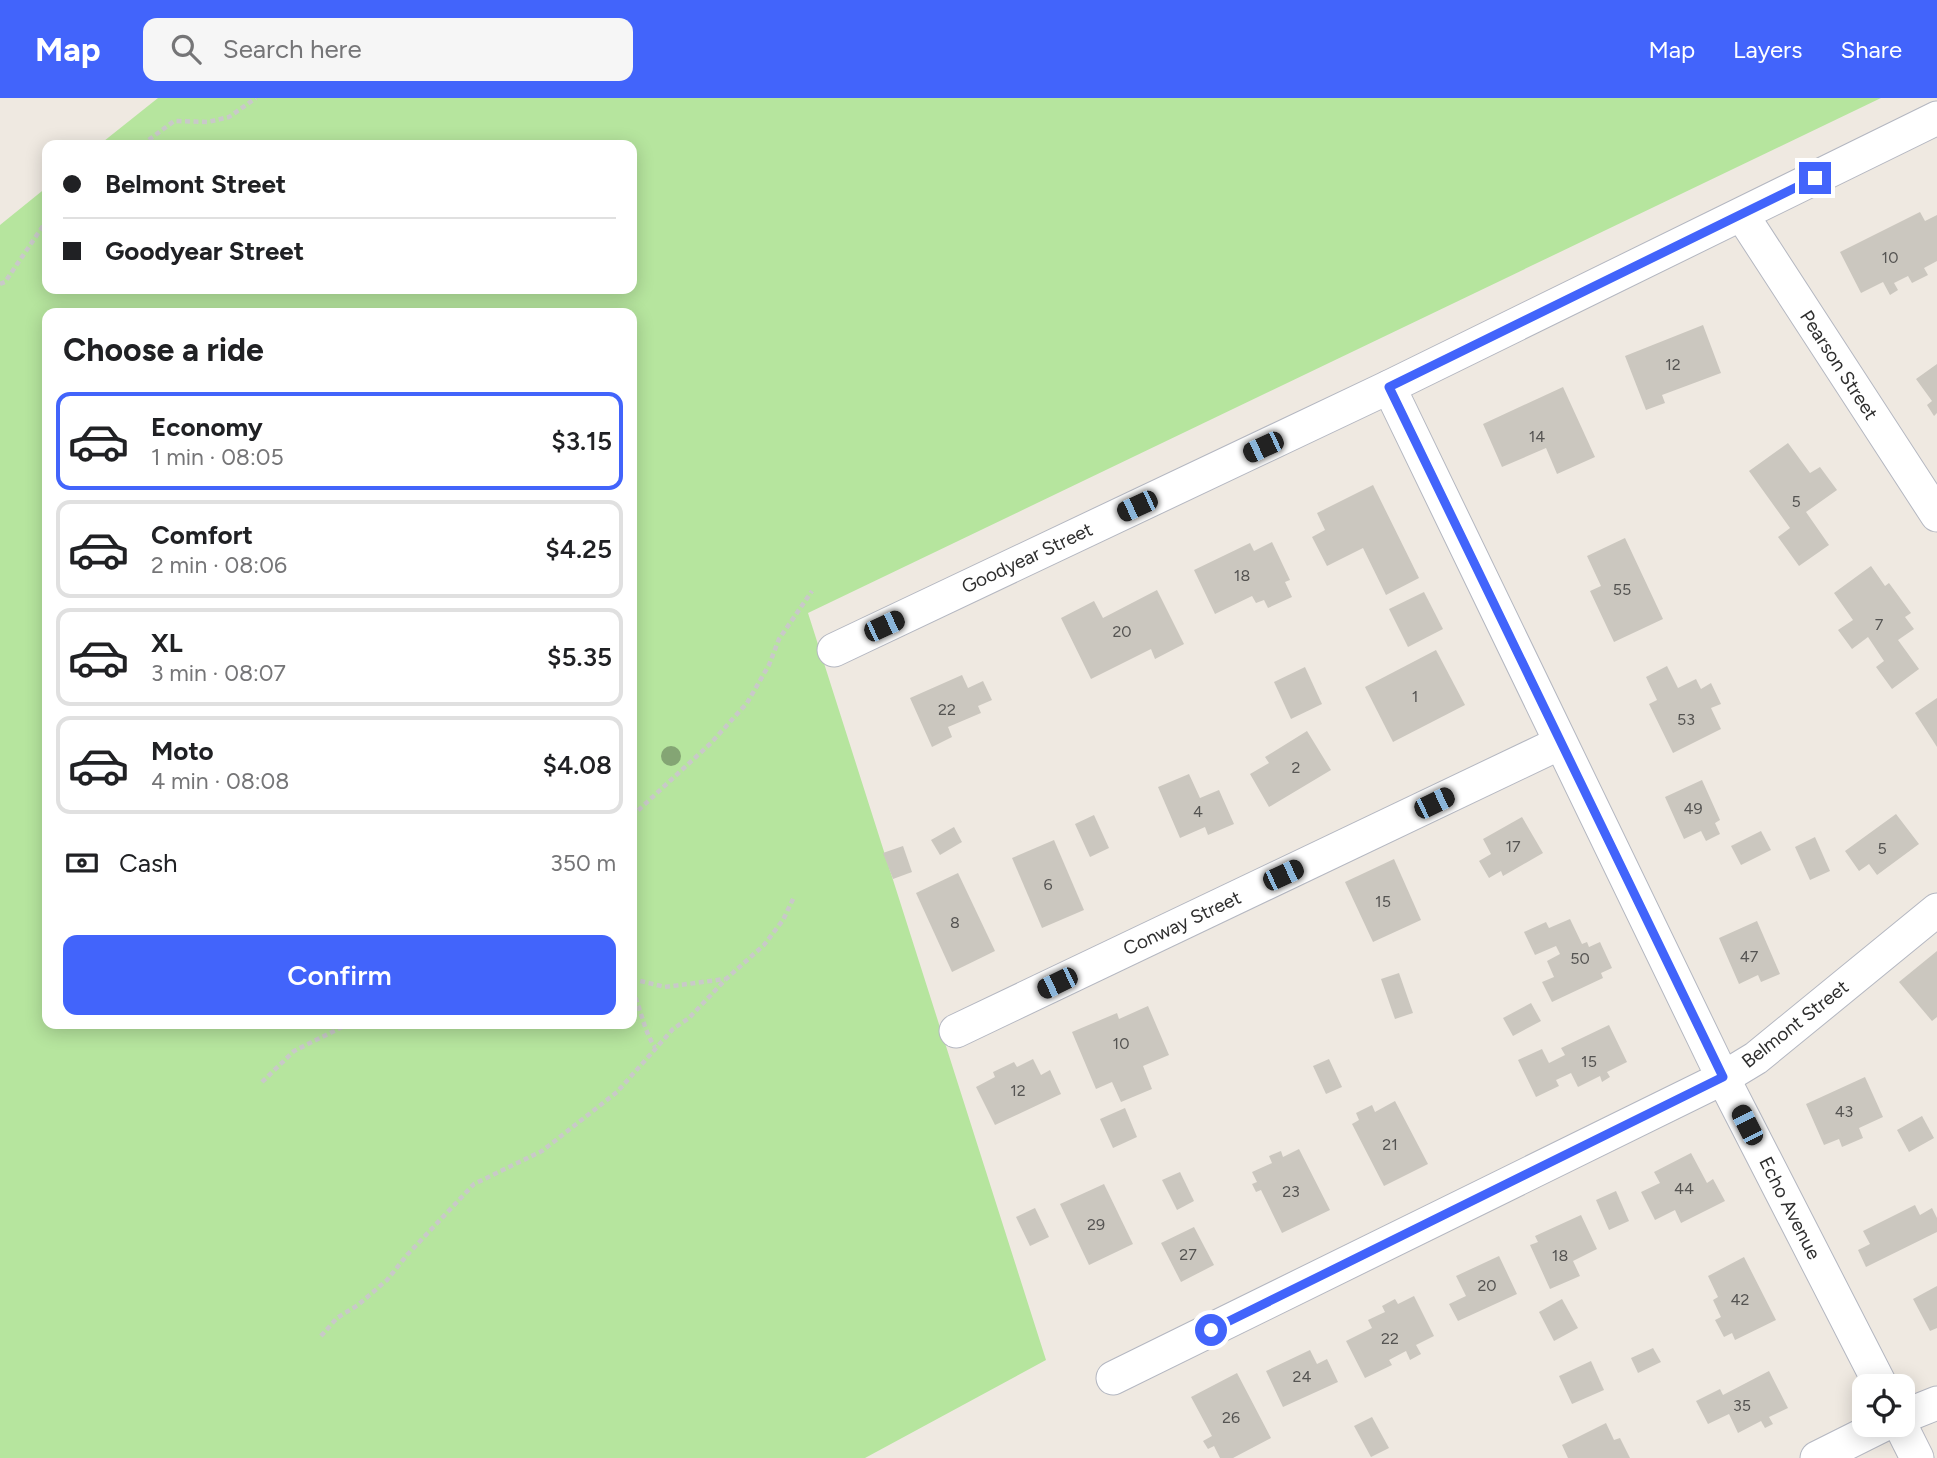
<!DOCTYPE html>
<html lang="en">
<head>
<meta charset="utf-8">
<style>
  body { margin:0; font-family:Figtree,sans-serif; background:#f6f6f6; color:#202124; height:100vh; display:flex; flex-direction:column; font-size:26px; white-space:nowrap }
  * { box-sizing:border-box; margin:0 }
  p { font-size:23px; color:#757577 }
  .icon { flex:none; width:38px; height:38px; fill:none; stroke:currentColor; stroke-width:2; stroke-linecap:round; stroke-linejoin:round }
  .map { position:relative; flex:1; overflow:hidden }
  .details { position:absolute; left:42px; top:210px; width:595px; height:721px; display:flex; flex-direction:column; background:#fff; border-radius:14px; box-shadow:0 4px 18px #0003 }
  .details>* { flex:none }
  .top-card { position:absolute; left:42px; top:42px; width:595px; height:154px; border-radius:14px; box-shadow:0 4px 18px #0003; display:grid; align-content:center; height:154px; padding:0 21px; background:#fff }
  .tools { position:absolute; left:1852px; top:1276px; display:grid; gap:14px }
  .tools a { display:grid; place-items:center; width:63px; height:63px; border-radius:14px; background:#fff; box-shadow:0 4px 18px #0003; font-size:35px }
  .end { position:absolute; width:32px; height:32px; margin:-16px; border:9px solid #4264fb; background:#fff; box-shadow:0 0 0 4px #fff }
  .from { border-radius:50% }
  .car { position:absolute; width:21px; height:42px; margin:-21px -10px; border-radius:9px; box-shadow:0 0 5px 2px #0007; background:linear-gradient(#222 24%,#8ab4d8 0 40%,#222 0 76%,#8ab4d8 0 86%,#222 0) }
  .top-card b { display:flex; align-items:center; gap:24px; height:66px; font-size:26px }
  .top-card b+b { border-top:2px solid #e0e0e0 }
  .top-card i { width:18px; height:18px; background:#202124 }
  ul { padding:0; list-style:none }
  li { display:flex; align-items:center; gap:21px; height:98px; margin:0 14px 10px; padding:0 7px; border:4px solid #e0e0e0; border-radius:14px }
  li div { flex:1 }
  li b { display:block; font-size:26px }
  li em { font-style:normal; font-weight:600 }
  li.on { border-color:#4264fb }
  li>.icon { width:63px; height:63px; stroke-width:1.5 }
  h2 { padding:0 21px; font-size:32px; line-height:84px }
  .pay { display:flex; align-items:center; gap:18px; height:77px; padding:0 21px; font-size:26px }
  .pay p { margin-inline-start:auto }
  .action { display:flex; gap:14px; margin-top:auto; padding:14px 21px }
  .action a { flex:1; height:80px; border-radius:14px; background:#4264fb; color:#fff; font-size:28px; font-weight:600; line-height:80px; text-align:center }
  header { display:flex; align-items:center; gap:42px; box-sizing:border-box; height:98px; padding:0 35px; background:#4264fb; color:#fff }
  header strong { font-size:33px }
  nav { display:flex; gap:38px; margin-inline-start:auto; font-size:24px }
  .search { width:490px; height:63px; background:#f6f6f6; display:flex; align-items:center; gap:18px; box-sizing:border-box; padding:0 24px; border-radius:14px; color:#757577; font-size:26px }
  .map>svg:first-child { display:block }
  .green { fill:#b6e59e; fill-rule:evenodd }
  .building { fill:#cbc7bf }
  .lines { fill:none; stroke-linecap:round; stroke-linejoin:round }
  .street-casing { stroke:#b4b7c1; stroke-width:35 }
  .path { stroke:#c9c9c9; stroke-width:4.5; stroke-dasharray:5 3.5; stroke-linecap:butt }
  .street { stroke:#fff; stroke-width:33 }
  .tree { fill:#84a574 }
  .route { stroke:#4264fb; stroke-width:9 }
  .labels { text-anchor:middle; dominant-baseline:central; stroke-width:7; stroke-linejoin:round; paint-order:stroke }
  .number-label { font-size:16px; fill:#555452 }
  .street-label { font-size:19px; fill:#2e2e2e; stroke:#fff }
</style>
</head>
<body>
<header>
<strong>Map</strong>
<div class="search"><svg class="icon" aria-label="search" viewBox="0 0 24 24"><circle cx="10" cy="10" r="6"/><path d="M15 15l6 6"/></svg>Search here</div>
<nav><a>Map</a><a>Layers</a><a>Share</a></nav>
</header>
<div class="map">
<svg width="1937" height="1360" viewBox="0 0 1937 1360">
  <rect width="100%" height="100%" fill="#efe9e1"/>
  <path class="green" d="M158 0H1881L808 515 1046 1262 865 1360H0V127L47 89V191H632V47H99ZM47 215H632V926H47Z"/>
  <g class="building">
    <path d="M1920 114 1925 123 1937 117V163L1924 170 1928 177 1912 185 1908 178 1894 185 1898 192 1890 197 1883 184 1861 195 1840 154Z"/>
    <path d="M1703 227 1721 275 1662 297 1665 305 1646 312 1625 258Z"/>
    <path d="M1937 266V315L1934 318 1927 307 1932 303 1916 281Z"/>
    <path d="M1563 289 1595 359 1557 376 1546 350 1502 369 1483 326Z"/>
    <path d="M1788 345 1810 375 1820 369 1837 392 1806 414 1829 447 1799 468 1778 439 1790 430 1749 373Z"/>
    <path d="M1373 387 1419 480 1386 497 1363 450 1327 468 1312 439 1325 432 1317 415Z"/>
    <path d="M1625 440 1663 521 1614 544 1590 493 1601 488 1587 458Z"/>
    <path d="M1272 444 1290 482 1285 484 1292 499 1268 510 1264 502 1256 505 1252 498 1215 516 1194 472 1250 445 1254 453Z"/>
    <path d="M1871 468 1885 488 1889 485 1911 515 1905 519 1914 531 1898 542 1919 571 1892 591 1876 569 1884 563 1868 539 1852 551 1838 532 1853 522 1834 495Z"/>
    <path d="M1157 492 1184 546 1155 561 1151 551 1091 581 1061 520 1094 503 1103 520Z"/>
    <path d="M1424 494 1443 531 1408 549 1389 511Z"/>
    <path d="M1436 552 1465 607 1393 644 1365 589Z"/>
    <path d="M1667 568 1678 590 1696 581 1701 591 1711 585 1721 606 1711 610 1721 631 1673 655 1649 606 1657 602 1646 579Z"/>
    <path d="M1305 569 1322 606 1291 621 1274 584Z"/>
    <path d="M962 577 968 590 983 583 992 602 978 608 981 615 948 629 952 639 932 649 910 600Z"/>
    <path d="M1937 600V649L1915 615Z"/>
    <path d="M1307 633 1331 672 1269 709 1250 676 1269 665 1265 659Z"/>
    <path d="M1189 676 1200 700 1219 692 1234 726 1208 737 1205 729 1180 740 1158 689Z"/>
    <path d="M1702 682 1720 722 1715 725 1720 736 1706 743 1701 733 1684 741 1665 699Z"/>
    <path d="M1896 716 1919 746 1877 777 1869 766 1859 773 1845 753Z"/>
    <path d="M1094 717 1109 750 1090 759 1075 726Z"/>
    <path d="M1522 719 1543 755 1503 778 1501 773 1489 780 1479 763 1491 756 1483 741Z"/>
    <path d="M954 729 962 744 940 757 931 742Z"/>
    <path d="M1761 733 1771 752 1741 767 1731 748Z"/>
    <path d="M1815 739 1830 773 1810 782 1795 749Z"/>
    <path d="M1054 742 1084 812 1042 830 1012 760Z"/>
    <path d="M903 748 912 774 893 781 883 755Z"/>
    <path d="M1394 761 1421 822 1373 844 1345 784Z"/>
    <path d="M958 775 995 853 952 874 916 795Z"/>
    <path d="M1570 821 1582 846 1587 844 1589 849 1600 844 1612 870 1601 875 1603 880 1552 904 1542 884 1554 879 1547 863 1560 856 1556 848 1535 857 1524 834 1546 824 1549 830Z"/>
    <path d="M1757 823 1780 876 1761 884 1758 877 1739 886 1719 840Z"/>
    <path d="M1937 853V919L1932 923 1899 884Z"/>
    <path d="M1399 875 1413 915 1395 921 1381 881Z"/>
    <path d="M1531 905 1541 923 1513 938 1503 920Z"/>
    <path d="M1148 908 1169 957 1143 968 1152 991 1121 1004 1112 984 1096 991 1072 934 1117 915 1119 921Z"/>
    <path d="M1609 927 1627 964 1607 974 1610 979 1602 984 1600 978 1578 989 1571 975 1556 982 1559 988 1536 999 1518 962 1542 951 1549 965 1565 957 1561 950Z"/>
    <path d="M1033 961 1041 977 1050 972 1061 996 995 1027 976 989 995 979 993 974 1014 964 1017 969Z"/>
    <path d="M1329 961 1342 989 1326 996 1313 968Z"/>
    <path d="M1865 979 1883 1019 1859 1030 1863 1040 1842 1049 1839 1041 1824 1047 1806 1006Z"/>
    <path d="M1395 1003 1428 1066 1384 1088 1352 1026 1359 1022 1356 1015 1372 1007 1375 1014Z"/>
    <path d="M1125 1010 1137 1039 1113 1050 1100 1021Z"/>
    <path d="M1922 1018 1934 1040 1909 1054 1897 1032Z"/>
    <path d="M1299 1051 1330 1112 1282 1135 1261 1092 1256 1094 1252 1086 1257 1084 1252 1074 1272 1065 1269 1058 1281 1053 1283 1059Z"/>
    <path d="M1691 1055 1707 1085 1713 1081 1725 1103 1681 1125 1675 1112 1655 1122 1641 1094 1660 1085 1654 1074Z"/>
    <path d="M1180 1074 1194 1103 1177 1112 1162 1082Z"/>
    <path d="M1104 1086 1133 1146 1089 1167 1060 1106Z"/>
    <path d="M1616 1093 1629 1123 1609 1132 1596 1102Z"/>
    <path d="M1915 1107 1920 1117 1932 1110 1937 1120V1134L1866 1169 1858 1152 1870 1146 1863 1133Z"/>
    <path d="M1035 1110 1049 1139 1030 1148 1016 1119Z"/>
    <path d="M1581 1117 1597 1151 1573 1163 1580 1178 1550 1191 1530 1147 1538 1144 1535 1138Z"/>
    <path d="M1194 1129 1214 1167 1181 1184 1161 1145Z"/>
    <path d="M1499 1158 1517 1196 1458 1223 1449 1206 1466 1198 1456 1178Z"/>
    <path d="M1744 1159 1776 1222 1735 1242 1732 1235 1724 1239 1715 1222 1721 1219 1713 1202 1718 1199 1708 1178Z"/>
    <path d="M1937 1188V1230L1930 1233 1913 1201Z"/>
    <path d="M1414 1198 1434 1238 1416 1247 1421 1256 1410 1262 1406 1253 1389 1262 1392 1267 1365 1280 1346 1243 1372 1230 1368 1222 1385 1214 1382 1208 1395 1201 1398 1206Z"/>
    <path d="M1562 1201 1578 1230 1554 1243 1539 1214Z"/>
    <path d="M1653 1250 1661 1264 1638 1275 1631 1260Z"/>
    <path d="M1310 1252 1317 1266 1327 1261 1338 1284 1283 1309 1266 1273Z"/>
    <path d="M1591 1263 1604 1292 1572 1306 1559 1278Z"/>
    <path d="M1769 1273 1788 1310 1769 1319 1773 1326 1765 1330 1761 1323 1738 1335 1729 1316 1708 1326 1696 1303 1720 1291 1723 1297Z"/>
    <path d="M1237 1275 1271 1340 1233 1360H1220L1214 1348 1208 1351 1203 1343 1212 1338 1191 1299Z"/>
    <path d="M1372 1319 1389 1350 1371 1359 1354 1328Z"/>
    <path d="M1606 1325 1614 1342 1620 1340 1630 1360H1568L1562 1347Z"/>
  </g>
  <g class="lines">
    <g class="street-casing">
      <g id="street">
        <path d="M1742 117 1937 417"/>
        <path d="M1389 289 1723 980 1881 1288"/>
        <path d="M834 552 1389 289 1937 20"/>
        <path d="M956 933 1560 645"/>
        <path d="M1113 1280 1723 980 1756 960 1937 812"/>
        <path d="M1902 1319 1937 1305"/>
        <path d="M1900 1326 1917 1360"/>
        <path d="M1817 1360 1885 1326"/>
      </g>
    </g>
    <g class="path">
      <path d="M142 47 174 23 208 24 229 19 256 0"/>
      <path d="M0 186 5 184 43 128 47 125"/>
      <path d="M632 718 711 645 747 605 769 567 779 541 812 493"/>
      <path d="M632 881 665 889 725 881"/>
      <path d="M632 892C641 910 644 934 655 949"/>
      <path d="M262 984 294 953 348 926"/>
      <path d="M321 1238 337 1220 358 1207 387 1182 407 1157 474 1086 542 1053 617 994 673 931 689 920 726 881 764 847 783 822 794 799"/>
    </g>
    <use href="#street" class="street"/>
  </g>
  <circle class="tree" cx="671" cy="658" r="10"/>
  <g class="lines">
    <path class="route" d="M1211 1232 1723 979 1389 289 1815 80"/>
  </g>
  <g class="labels">
    <g class="number-label">
      <text x="1890" y="159">10</text>
      <text x="1673" y="266">12</text>
      <text x="1537" y="338">14</text>
      <text x="1796" y="403">5</text>
      <text x="1242" y="477">18</text>
      <text x="1622" y="491">55</text>
      <text x="1879" y="526">7</text>
      <text x="1122" y="533">20</text>
      <text x="1415" y="598">1</text>
      <text x="947" y="611">22</text>
      <text x="1686" y="621">53</text>
      <text x="1296" y="669">2</text>
      <text x="1693" y="710">49</text>
      <text x="1198" y="713">4</text>
      <text x="1513" y="748">17</text>
      <text x="1882" y="750">5</text>
      <text x="1048" y="786">6</text>
      <text x="1383" y="803">15</text>
      <text x="955" y="824">8</text>
      <text x="1749" y="858">47</text>
      <text x="1580" y="860">50</text>
      <text x="1121" y="945">10</text>
      <text x="1589" y="963">15</text>
      <text x="1018" y="992">12</text>
      <text x="1844" y="1013">43</text>
      <text x="1390" y="1046">21</text>
      <text x="1684" y="1090">44</text>
      <text x="1291" y="1093">23</text>
      <text x="1096" y="1126">29</text>
      <text x="1188" y="1156">27</text>
      <text x="1560" y="1157">18</text>
      <text x="1487" y="1187">20</text>
      <text x="1740" y="1201">42</text>
      <text x="1390" y="1240">22</text>
      <text x="1302" y="1278">24</text>
      <text x="1742" y="1307">35</text>
      <text x="1231" y="1319">26</text>
    </g>
    <g class="street-label">
      <text transform="translate(1839 267) rotate(57)">Pearson Street</text>
      <text transform="translate(1027 460) rotate(-25)">Goodyear Street</text>
      <text transform="translate(1182 825) rotate(-25)">Conway Street</text>
      <text transform="translate(1795 926) rotate(-38)">Belmont Street</text>
      <text transform="translate(1790 1110) rotate(63)">Echo Avenue</text>
    </g>
  </g>
</svg>
<div class="tools">
<a><svg class="icon" aria-label="locate" viewBox="0 0 24 24"><circle cx="12" cy="12" r="6"/><path d="M12 2v4M12 18v4M2 12h4M18 12h4"/></svg></a>
</div>
<i class="end from" style="left:1211px;top:1232px"></i>
<i class="end" style="left:1815px;top:80px"></i>
<i class="car" style="left:1263px;top:349px;rotate:245deg"></i>
<i class="car" style="left:1137px;top:408px;rotate:245deg"></i>
<i class="car" style="left:884px;top:528px;rotate:65deg"></i>
<i class="car" style="left:1434px;top:705px;rotate:64deg"></i>
<i class="car" style="left:1283px;top:777px;rotate:65deg"></i>
<i class="car" style="left:1057px;top:885px;rotate:244deg"></i>
<i class="car" style="left:1747px;top:1027px;rotate:333deg"></i>
<div class="top-card">
<b><i class="from"></i>Belmont Street</b>
<b><i></i>Goodyear Street</b>
</div>
<section class="details">
<h2>Choose a ride</h2>
<ul>
<li class="on"><svg class="icon" aria-label="car" viewBox="0 0 24 24"><path d="M5 17H2v-5l4-1 3-4h7l3 4 3 1v5h-3M9 17h6M6 11h13"/><circle cx="7" cy="17" r="2"/><circle cx="17" cy="17" r="2"/></svg><div><b>Economy</b><p>1 min · 08:05</p></div><em>$3.15</em></li>
<li><svg class="icon" aria-label="car" viewBox="0 0 24 24"><path d="M5 17H2v-5l4-1 3-4h7l3 4 3 1v5h-3M9 17h6M6 11h13"/><circle cx="7" cy="17" r="2"/><circle cx="17" cy="17" r="2"/></svg><div><b>Comfort</b><p>2 min · 08:06</p></div><em>$4.25</em></li>
<li><svg class="icon" aria-label="car" viewBox="0 0 24 24"><path d="M5 17H2v-5l4-1 3-4h7l3 4 3 1v5h-3M9 17h6M6 11h13"/><circle cx="7" cy="17" r="2"/><circle cx="17" cy="17" r="2"/></svg><div><b>XL</b><p>3 min · 08:07</p></div><em>$5.35</em></li>
<li><svg class="icon" aria-label="car" viewBox="0 0 24 24"><path d="M5 17H2v-5l4-1 3-4h7l3 4 3 1v5h-3M9 17h6M6 11h13"/><circle cx="7" cy="17" r="2"/><circle cx="17" cy="17" r="2"/></svg><div><b>Moto</b><p>4 min · 08:08</p></div><em>$4.08</em></li>
</ul>
<div class="pay"><svg class="icon" aria-label="cash" viewBox="0 0 24 24"><path d="M3 7h18v10H3z"/><circle cx="12" cy="12" r="2"/></svg>Cash<p>350 m</p></div>
<div class="action"><a>Confirm</a></div>
</section>
</div>
</body>
</html>
